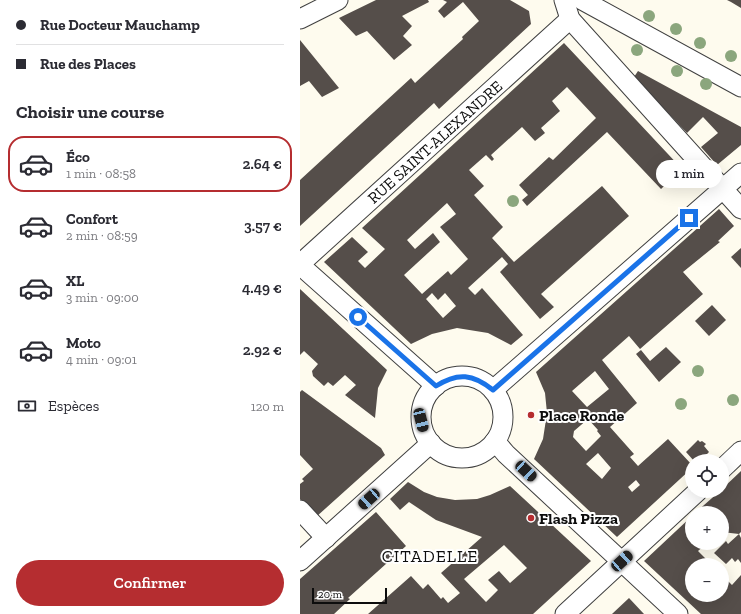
<!DOCTYPE html>
<html lang="fr">
<head>
<meta charset="utf-8">
<style>
  body { margin:0; font-family:"Zilla Slab",serif; background:#f2f2f3; color:#2b2b33; height:100vh; display:flex; flex-direction:column; font-size:15px; white-space:nowrap }
  * { box-sizing:border-box; margin:0 }
  p { font-size:13px; color:#7c7c81 }
  .icon { flex:none; width:22px; height:22px; fill:none; stroke:currentColor; stroke-width:2; stroke-linecap:round; stroke-linejoin:round }
  .map { position:relative; flex:1; overflow:hidden }
  .panel { display:flex; flex-direction:column; background:#fff; width:300px }
  .panel>* { flex:none }
  .guide { display:grid; align-content:center; height:88px; padding:0 16px; background:#fff }
  .tools { position:absolute; left:385px; top:454px; display:grid; gap:8px }
  .tools a { display:grid; place-items:center; width:44px; height:44px; border-radius:50%; background:#fff; box-shadow:0 4px 16px #0002; font-size:20px }
  .scale { position:absolute; left:12px; bottom:10px; width:75px; box-sizing:border-box; padding-left:4px; border:2px solid #0d0d0d; border-top:0; font-size:11px; line-height:14px; white-space:nowrap; color:#0d0d0d; -webkit-text-stroke:3px #fff; paint-order:stroke }
  .end { position:absolute; width:18px; height:18px; margin:-9px; border:5px solid #1a73e8; background:#fff; box-shadow:0 0 0 2px #fff }
  .from { border-radius:50% }
  .bubble { position:absolute; height:28px; border-radius:14px; background:#fff; box-shadow:0 4px 16px #0002; font-size:13px; font-weight:600; line-height:28px; text-align:center }
  .car { position:absolute; width:12px; height:24px; margin:-12px -6px; border-radius:5px; box-shadow:0 0 3px 1px #0007; background:linear-gradient(#222 24%,#8ab4d8 0 40%,#222 0 76%,#8ab4d8 0 86%,#222 0) }
  .guide b { display:flex; align-items:center; gap:14px; height:38px; font-size:15px }
  .guide b+b { border-top:1px solid #e1e1e2 }
  .guide i { width:10px; height:10px; background:#2b2b33 }
  ul { padding:0; list-style:none }
  li { display:flex; align-items:center; gap:12px; height:56px; margin:0 8px 6px; padding:0 8px; border:2px solid transparent; border-radius:16px }
  li div { flex:1 }
  li b { display:block; font-size:15px }
  li em { font-style:normal; font-weight:600 }
  li.active { border-color:#b52d30 }
  li>.icon { width:36px; height:36px; stroke-width:1.5 }
  h2 { padding:0 16px; font-size:18px; line-height:48px }
  .pay { display:flex; align-items:center; gap:10px; height:44px; padding:0 16px; font-size:15px }
  .pay p { margin-inline-start:auto }
  .primary-button { display:flex; gap:8px; margin-top:auto; padding:8px 16px }
  .primary-button a { flex:1; height:46px; border-radius:24px; background:#b52d30; color:#fff; font-size:16px; font-weight:600; line-height:46px; text-align:center }
  main { display:flex; flex:1; min-height:0 }
  .map>svg:first-child { display:block }
  .building { fill:#554e4a; fill-rule:evenodd }
  .lines { fill:none; stroke-linecap:round; stroke-linejoin:round }
  .minor-casing { stroke:#404040; stroke-width:21 }
  .minor { stroke:#fff; stroke-width:19 }
  .tree { fill:#8ba67d }
  .route { stroke:#1a73e8; stroke-width:5 }
  .poi-dot { fill:#b52d30; stroke:#fff; stroke-width:1.5 }
  .labels { text-anchor:middle; dominant-baseline:central; stroke-width:4; stroke-linejoin:round; paint-order:stroke }
  .street-label { font-size:16px; fill:#0d0d0d; stroke:#fff }
  .poi-label { font-size:16px; font-weight:bold; fill:#0d0d0d; stroke:#fff; text-anchor:start }
  .neighbourhood-label { font-size:17px; letter-spacing:1px; fill:#0d0d0d; stroke:#fff }
</style>
</head>
<body>
<main>
<section class="panel">
<div class="guide">
<b><i class="from"></i>Rue Docteur Mauchamp</b>
<b><i></i>Rue des Places</b>
</div>
<h2>Choisir une course</h2>
<ul>
<li class="active"><svg class="icon" aria-label="car" viewBox="0 0 24 24"><path d="M5 17H2v-5l4-1 3-4h7l3 4 3 1v5h-3M9 17h6M6 11h13"/><circle cx="7" cy="17" r="2"/><circle cx="17" cy="17" r="2"/></svg><div><b>Éco</b><p>1 min · 08:58</p></div><em>2.64 €</em></li>
<li><svg class="icon" aria-label="car" viewBox="0 0 24 24"><path d="M5 17H2v-5l4-1 3-4h7l3 4 3 1v5h-3M9 17h6M6 11h13"/><circle cx="7" cy="17" r="2"/><circle cx="17" cy="17" r="2"/></svg><div><b>Confort</b><p>2 min · 08:59</p></div><em>3.57 €</em></li>
<li><svg class="icon" aria-label="car" viewBox="0 0 24 24"><path d="M5 17H2v-5l4-1 3-4h7l3 4 3 1v5h-3M9 17h6M6 11h13"/><circle cx="7" cy="17" r="2"/><circle cx="17" cy="17" r="2"/></svg><div><b>XL</b><p>3 min · 09:00</p></div><em>4.49 €</em></li>
<li><svg class="icon" aria-label="car" viewBox="0 0 24 24"><path d="M5 17H2v-5l4-1 3-4h7l3 4 3 1v5h-3M9 17h6M6 11h13"/><circle cx="7" cy="17" r="2"/><circle cx="17" cy="17" r="2"/></svg><div><b>Moto</b><p>4 min · 09:01</p></div><em>2.92 €</em></li>
</ul>
<div class="pay"><svg class="icon" aria-label="cash" viewBox="0 0 24 24"><path d="M3 7h18v10H3z"/><circle cx="12" cy="12" r="2"/></svg>Espèces<p>120 m</p></div>
<div class="primary-button"><a>Confirmer</a></div>
</section>
<div class="map">
<svg width="441" height="614" viewBox="0 0 441 614">
  <rect width="100%" height="100%" fill="#fefbee"/>
  <g class="building">
    <path d="M76 0H128L129 2 102 16 112 26 103 36 112 45 94 60 67 31 56 36 39 18Z"/>
    <path d="M143 0H210L229 11 231 24 139 109 134 103 0 226V180L111 78 115 83 163 39 162 37 179 21 163 2 144 18 138 11 147 2Z"/>
    <path d="M427 0H441V8L431 2Z"/>
    <path d="M0 40 39 88 22 97 9 81 0 86Z"/>
    <path d="M264 43 382 169 361 189 307 132 227 206 222 200 228 195 219 185 249 157 253 160 296 118 267 87 252 101 260 111 241 128 245 133 235 141 222 127 191 155 194 159 192 161 186 155 169 170 184 186 174 195 203 227 192 238 214 262 302 186 329 216 241 294 254 307 240 319 200 272 208 264 202 257 168 288 175 295 182 288 223 335 211 345 188 333 157 328 132 334 111 344 24 262 52 237 68 252 58 261 65 268 85 249 62 228ZM147 203 156 214 140 227 168 259 151 275 148 271 122 294 104 275 140 242 133 233 115 249 107 240ZM132 293 138 300 145 293 156 306 143 318 126 299Z"/>
    <path d="M338 71 441 127V145L417 165 401 147 418 133 403 117 387 133 334 77Z"/>
    <path d="M419 209 434 226 418 241 420 242 383 272 403 294 340 349 329 336 302 360 337 403 310 427 334 454 330 457 338 466 368 439 392 465V468L317 537 234 459 243 439 247 413 245 393 236 372ZM295 371 309 389 287 407 272 391ZM288 419 298 430 297 431 301 436 286 451 273 437 274 431ZM298 453 311 468 302 479 286 464ZM336 480 340 485 332 492 328 487Z"/>
    <path d="M441 248V268L431 257Z"/>
    <path d="M0 289 87 370 78 388 75 418 45 395 56 385 45 375 33 386 28 382 24 386 13 376 12 371 18 364 4 351 0 355Z"/>
    <path d="M412 305 426 320 409 336 395 321Z"/>
    <path d="M366 347 381 362 359 382 336 354 341 350 350 361Z"/>
    <path d="M2 390 81 448 85 455 16 517 0 499V484L4 481 2 479 13 469 0 455V392Z"/>
    <path d="M398 440 400 442 402 441 406 444 404 446 409 452 400 461H394L386 452Z"/>
    <path d="M441 471V532L439 534 441 538V563L438 559 435 562 432 558 426 564 414 553 426 541 428 544 439 534 422 532V513H395L420 491H422V489Z"/>
    <path d="M108 482 124 492 137 497 155 500 177 499 190 495 210 486 291 561 233 614H68L111 576 123 589 128 584 141 599 143 597 148 603 160 593 141 573 182 537 136 520 109 502 100 510 90 499ZM204 545 227 568 210 583 199 571 188 580 198 590 186 602 164 579Z"/>
    <path d="M76 512 106 546 48 598 50 599 34 614H0V579Z"/>
    <path d="M392 516V543H407L398 551 412 565H392V595H422V575L432 585 441 575V614H401L344 561Z"/>
    <path d="M329 598 344 614H312Z"/>
  </g>
  <g class="lines">
    <g class="minor-casing">
      <g id="minor">
        <path d="M264 0 270 19 441 209"/>
        <path d="M282 0 441 87"/>
        <path d="M0 19 38 0"/>
        <path d="M0 264 270 19"/>
        <path d="M0 265 136 386"/>
        <circle cx="162" cy="417" r="41"/>
        <path d="M193 390 441 173"/>
        <path d="M195 441 206 454 378 614"/>
        <path d="M422 469 441 451"/>
        <path d="M0 510 26 538"/>
        <path d="M0 561 131 443"/>
        <path d="M265 614 398 491"/>
      </g>
    </g>
    <use href="#minor" class="minor"/>
  </g>
  <g class="tree">
    <circle cx="349" cy="16" r="6"/>
    <circle cx="376" cy="29" r="6"/>
    <circle cx="400" cy="43" r="6"/>
    <circle cx="337" cy="50" r="6"/>
    <circle cx="431" cy="56" r="6"/>
    <circle cx="377" cy="71" r="6"/>
    <circle cx="406" cy="84" r="6"/>
    <circle cx="213" cy="201" r="6"/>
    <circle cx="398" cy="371" r="6"/>
    <circle cx="433" cy="400" r="6"/>
    <circle cx="381" cy="404" r="6"/>
  </g>
  <g class="lines">
    <path class="route" d="M58 317 136 386C158 372 173 374 193 390L389 218"/>
  </g>
  <g class="poi-dot">
    <circle cx="231" cy="415" r="4"/>
    <circle cx="231" cy="518" r="4"/>
  </g>
  <g class="labels">
    <g class="street-label">
      <text transform="translate(135 142) rotate(-42)">RUE SAINT-ALEXANDRE</text>
    </g>
    <g class="poi-label">
      <text x="239" y="415">Place Ronde</text>
      <text x="239" y="518">Flash Pizza</text>
    </g>
    <g class="neighbourhood-label">
      <text x="130" y="556">CITADELLE</text>
    </g>
  </g>
</svg>
<div class="tools">
<a><svg class="icon" aria-label="locate" viewBox="0 0 24 24"><circle cx="12" cy="12" r="6"/><path d="M12 2v4M12 18v4M2 12h4M18 12h4"/></svg></a>
<a>+</a>
<a>−</a>
</div>
<div class="scale">20 m</div>
<i class="end from" style="left:58px;top:317px"></i>
<i class="end" style="left:389px;top:218px"></i>
<div class="bubble" style="left:356px;top:160px;width:66px">1 min</div>
<i class="car" style="left:121px;top:420px;rotate:166deg"></i>
<i class="car" style="left:226px;top:471px;rotate:133deg"></i>
<i class="car" style="left:69px;top:499px;rotate:228deg"></i>
<i class="car" style="left:322px;top:561px;rotate:48deg"></i>
</div>
</main>
</body>
</html>
